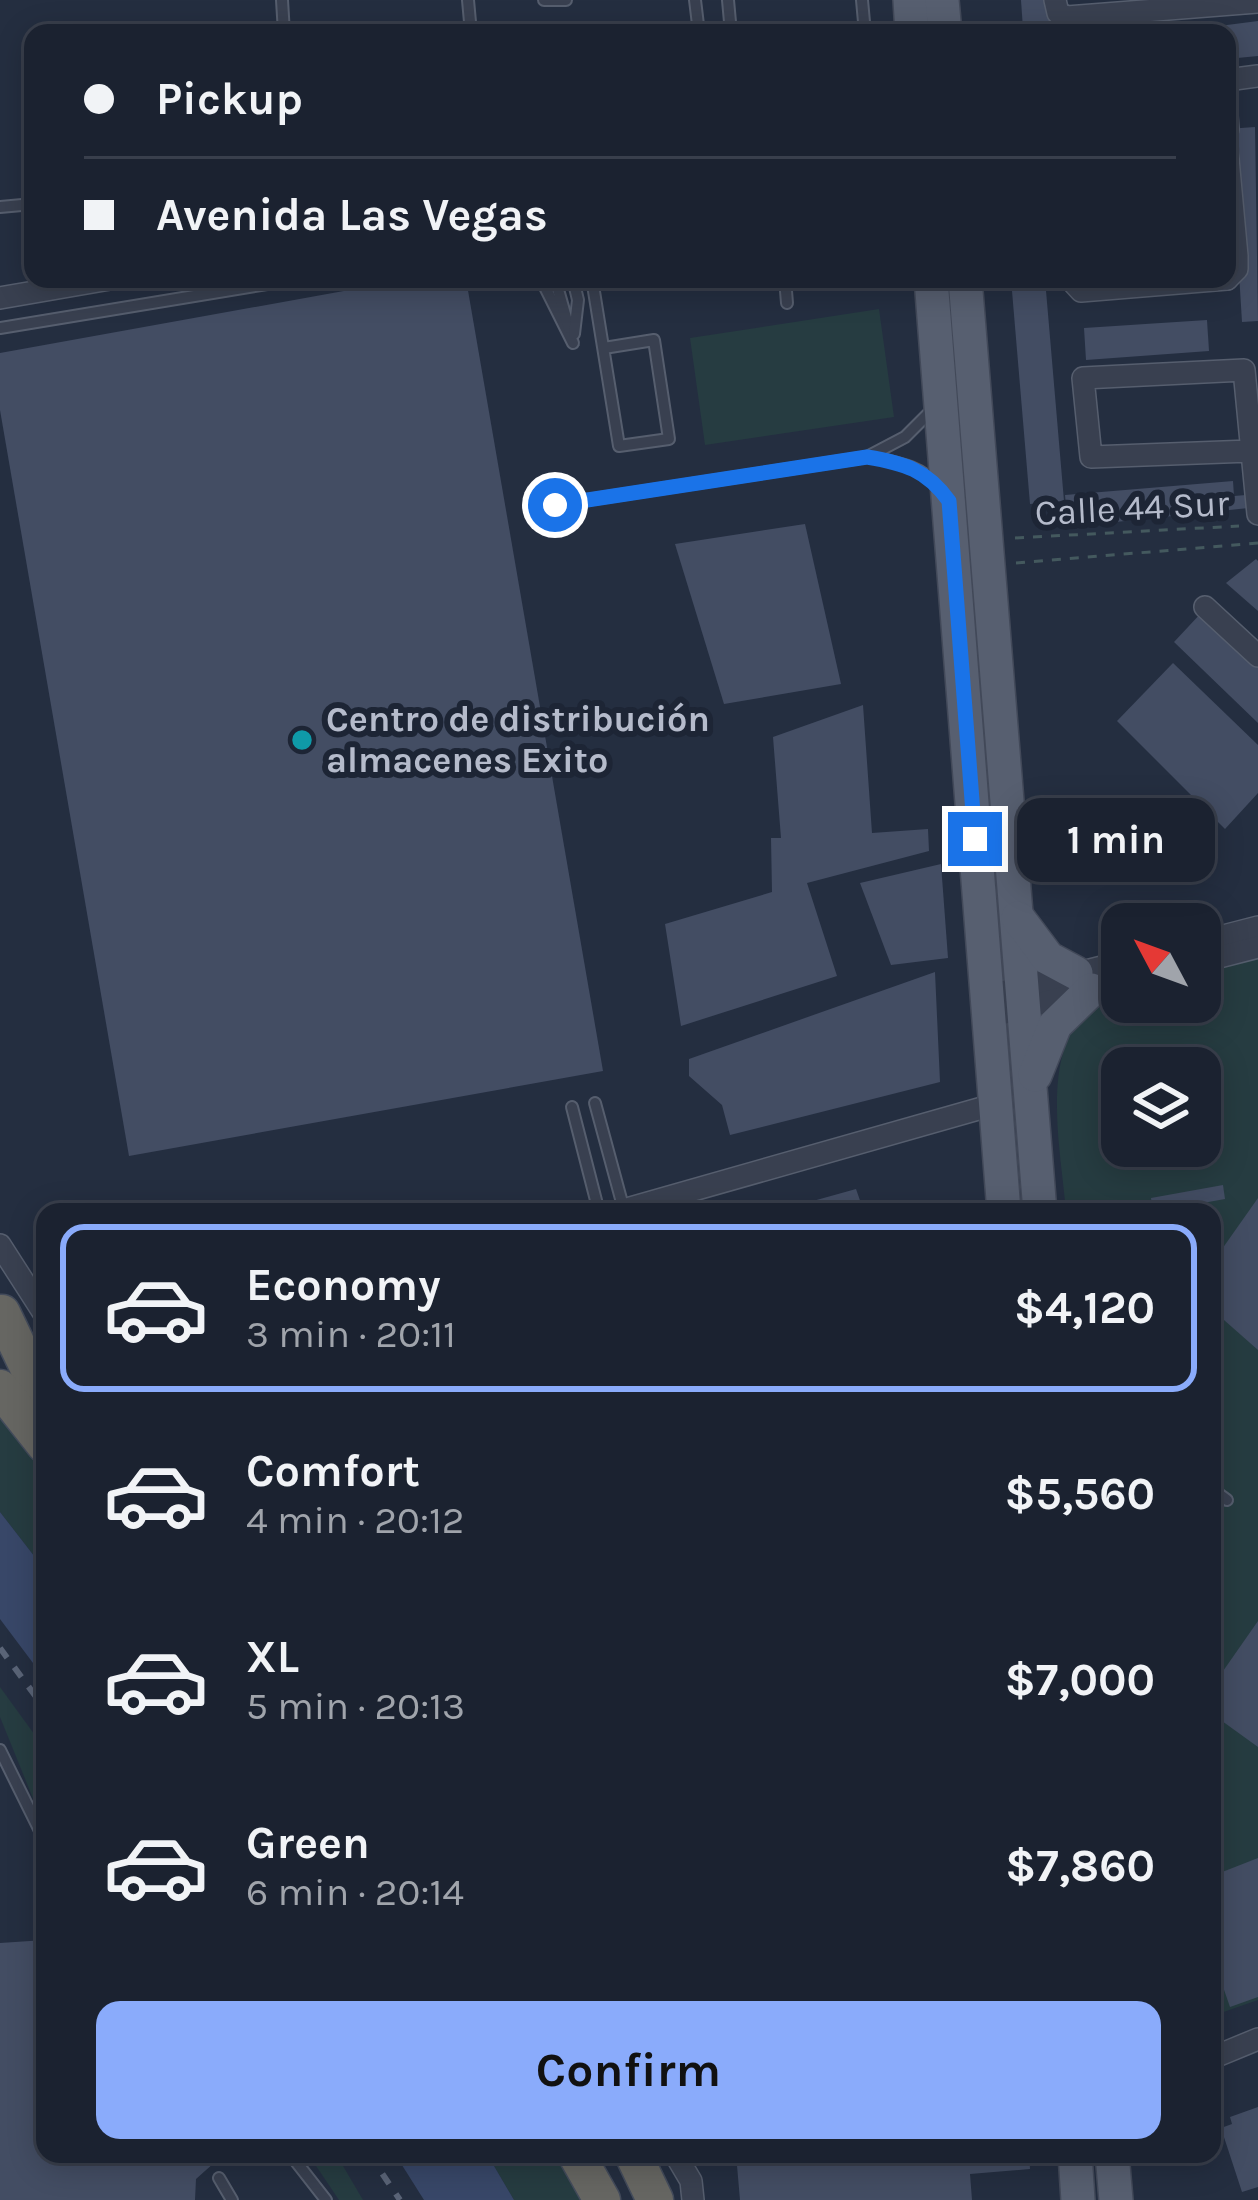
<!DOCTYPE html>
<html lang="en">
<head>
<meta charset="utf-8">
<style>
  body { margin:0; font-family:Karla,sans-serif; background:#282f3c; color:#f1f3f6; height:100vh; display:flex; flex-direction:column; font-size:45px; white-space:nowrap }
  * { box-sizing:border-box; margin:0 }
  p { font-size:39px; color:#a0a4ab }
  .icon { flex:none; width:66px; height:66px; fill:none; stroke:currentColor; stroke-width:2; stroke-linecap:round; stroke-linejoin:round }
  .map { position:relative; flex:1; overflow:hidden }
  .panel { position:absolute; left:36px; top:1203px; width:1185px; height:960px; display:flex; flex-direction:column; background:#1b2230; border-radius:24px; box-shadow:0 6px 30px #0003,0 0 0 3px #393f4c }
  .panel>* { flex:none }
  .guide { position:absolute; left:24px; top:24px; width:1212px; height:264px; border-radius:24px; box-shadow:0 6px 30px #0003,0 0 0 3px #393f4c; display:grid; align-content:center; height:264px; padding:0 60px; background:#1b2230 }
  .needle { width:78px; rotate:311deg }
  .fabs { position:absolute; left:1101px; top:903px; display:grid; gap:24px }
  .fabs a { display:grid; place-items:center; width:120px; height:120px; border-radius:24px; background:#1b2230; box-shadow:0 6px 30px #0003,0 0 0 3px #393f4c; font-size:60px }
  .end { position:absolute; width:54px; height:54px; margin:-27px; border:15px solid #1a73e8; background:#fff; box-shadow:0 0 0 6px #fff }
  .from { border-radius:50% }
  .bubble { position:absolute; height:84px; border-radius:24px; background:#1b2230; box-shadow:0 6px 30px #0003,0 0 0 3px #393f4c; font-size:39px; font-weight:700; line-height:84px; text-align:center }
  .guide b { display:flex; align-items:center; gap:42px; height:114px; font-size:45px }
  .guide b+b { border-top:3px solid #393f4c }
  .guide i { width:30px; height:30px; background:#f1f3f6 }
  ul { padding:21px 0 0; list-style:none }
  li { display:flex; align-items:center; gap:36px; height:168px; margin:0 24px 18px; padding:0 36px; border:6px solid transparent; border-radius:24px }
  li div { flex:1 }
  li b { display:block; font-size:45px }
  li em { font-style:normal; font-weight:700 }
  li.active { border-color:#8aabfb }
  li>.icon { width:108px; height:108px; stroke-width:1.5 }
  .cta { display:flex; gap:24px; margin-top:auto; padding:24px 60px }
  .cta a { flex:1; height:138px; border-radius:24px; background:#8aabfb; color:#111; font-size:48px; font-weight:700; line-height:138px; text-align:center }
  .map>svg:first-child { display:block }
  .green { fill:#263c41; fill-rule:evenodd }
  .water { fill:#384768 }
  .building { fill:#434d63 }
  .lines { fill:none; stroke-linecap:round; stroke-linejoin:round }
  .minor-tunnel { stroke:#3a4355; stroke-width:21; stroke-dasharray:21 10; stroke-linecap:butt }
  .service-casing { stroke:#565e6e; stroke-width:14 }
  .minor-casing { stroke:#565e6e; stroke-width:24 }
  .primary-casing { stroke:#424959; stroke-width:36 }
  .trunk-casing { stroke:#434b5b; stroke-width:39 }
  .path { stroke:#44595e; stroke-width:3; stroke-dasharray:9 9; stroke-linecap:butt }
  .service { stroke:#394050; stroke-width:10 }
  .minor { stroke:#394050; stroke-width:21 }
  .primary { stroke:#575f70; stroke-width:33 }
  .trunk { stroke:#666662; stroke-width:36 }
  .rail { stroke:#5a6477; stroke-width:6; stroke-dasharray:12 12; stroke-linecap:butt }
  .route { stroke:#1a73e8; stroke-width:15 }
  .culture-dot { fill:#0f9aa8; stroke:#1d2535; stroke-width:4.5 }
  .labels { text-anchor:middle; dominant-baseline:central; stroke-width:12; stroke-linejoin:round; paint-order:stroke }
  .street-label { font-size:36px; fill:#b5bbcb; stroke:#1d2535 }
  .poi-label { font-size:36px; font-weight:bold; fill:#b5bbcb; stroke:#1d2535; text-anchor:start }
</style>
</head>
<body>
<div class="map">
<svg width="1258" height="2200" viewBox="0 0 1258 2200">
  <rect width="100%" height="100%" fill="#242e40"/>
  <g class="green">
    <path d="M879 309 894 417 705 445 690 338Z"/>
    <path d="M1258 956V2000L1212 2016V1212H1066C1061 1144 1030 1017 1122 993V1002H1200V972ZM1122 1068H1200V1146H1122Z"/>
    <path d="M0 1417 45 1475V1570L0 1512Z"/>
    <path d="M0 1687 45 1749V1828L0 1717Z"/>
    <path d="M308 2154H336L363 2200H339Z"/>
    <path d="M487 2154H553L584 2200H514Z"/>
  </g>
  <g class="water">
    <path d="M0 1512 45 1570V1679L0 1619Z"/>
    <path d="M395 2154H487L514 2200H424Z"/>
  </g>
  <g class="building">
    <path d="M1021 0H1052L1053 26 1023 29Z"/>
    <path d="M1258 21V56L1227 59V33H1165Z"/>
    <path d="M1255 127 1258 321 1242 322 1232 159 1240 160 1239 147 1227 149V129Z"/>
    <path d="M410 279H466L603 1071 129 1156 0 410V353Z"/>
    <path d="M1011 279H1045L1064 501 1030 504Z"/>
    <path d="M1207 320 1209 351 1086 360 1084 328Z"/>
    <path d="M1233 481 1234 496 1258 494V507L1068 527 1065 495Z"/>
    <path d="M805 524 841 684 724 704 675 544Z"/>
    <path d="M1256 559 1258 561V611L1226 583Z"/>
    <path d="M1203 611 1258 661V723L1174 642Z"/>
    <path d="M1173 663 1258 745V793L1225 829 1117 721Z"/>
    <path d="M863 705 872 833 928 829 929 851 807 883 837 976 681 1026 665 924 772 892 771 838H781L773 737Z"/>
    <path d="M941 864 948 958 891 965 860 883Z"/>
    <path d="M935 972 940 1082 730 1135 722 1105 689 1076V1059Z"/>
    <path d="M1223 1185 1225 1199 1153 1212 1151 1198Z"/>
    <path d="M856 1189 864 1212H777V1211Z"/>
    <path d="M1258 1198V1350L1224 1320 1215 1296V1259Z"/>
    <path d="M1258 1621V1747L1222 1721 1214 1684Z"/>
    <path d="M1258 1858V1997L1230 2007 1212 1955V1876Z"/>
    <path d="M45 1940V2154H224L196 2179 195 2200H0V1943Z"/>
    <path d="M1258 2107V2187L1242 2192 1221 2128 1232 2124 1230 2117Z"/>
    <path d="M736 2154H1029L1030 2169 970 2174 972 2200H740Z"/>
  </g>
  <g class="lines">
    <path class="minor-tunnel" d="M1182 33V28"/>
    <g class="service-casing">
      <g id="service">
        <path d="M282 0 284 33"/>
        <path d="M468 0 471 33"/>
        <path d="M544 0H566"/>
        <path d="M695 0 699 33"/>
        <path d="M728 0 731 33"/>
        <path d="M862 0 865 33"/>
        <path d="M0 207 33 204"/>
        <path d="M541 279 573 343"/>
        <path d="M555 279 569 328"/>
        <path d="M573 279 578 300 574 334"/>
        <path d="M592 279 619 446 669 439 654 340 604 348"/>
        <path d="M785 279 787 303"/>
        <path d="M0 328 298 279"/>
        <path d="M871 457C895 462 924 466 939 488"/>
        <path d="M555 505 867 457 905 437 933 409"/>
        <path d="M595 1103 624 1210"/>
        <path d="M572 1107 599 1212"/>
        <path d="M1212 1489 1227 1500"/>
        <path d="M0 1750 45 1841"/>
        <path d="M290 2154 326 2200"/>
        <path d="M219 2178 232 2200"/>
      </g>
    </g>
    <g class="minor-casing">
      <g id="minor">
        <path d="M1055 0 1058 13 1067 17 1258 2"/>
        <path d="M1227 80 1258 76"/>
        <path d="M1227 116 1228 129"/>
        <path d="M1070 279 1081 291 1227 279"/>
        <path d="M1227 279 1237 269V256L1227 148"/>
        <path d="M0 298 110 279"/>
        <path d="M1250 451 1091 457 1083 378 1244 370 1258 514"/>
        <path d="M1205 607 1258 656"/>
        <path d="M1200 942 1258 927"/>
        <path d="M1200 962 1258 947"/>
        <path d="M987 996 1122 962"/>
        <path d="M989 1017 1122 982"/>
        <path d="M616 1212 996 1104"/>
        <path d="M0 1245 45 1315"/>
        <path d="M1212 2058 1258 2039"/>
        <path d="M675 2154 691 2181 693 2200"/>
      </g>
    </g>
    <g class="primary-casing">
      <g id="primary">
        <path d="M910 0 912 33"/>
        <path d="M942 0 945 33"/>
        <path d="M931 279 1004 1212"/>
        <path d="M965 279 1040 1212"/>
        <path d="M1018 918 1048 958 1076 973"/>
        <path d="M1035 1075 1055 1025 1091 990"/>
        <path d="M1075 2154 1078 2200"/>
        <path d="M1112 2154 1116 2200"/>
      </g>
    </g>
    <g class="trunk-casing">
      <g id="trunk">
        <path d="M2 1313 45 1403"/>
        <path d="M0 1388 45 1445"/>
        <path d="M576 2154 602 2200"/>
        <path d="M633 2154 655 2200"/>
      </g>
    </g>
    <g class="path">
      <path d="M1015 538 1239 526"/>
      <path d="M1016 563 1258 543"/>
    </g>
    <use href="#service" class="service"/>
    <use href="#minor" class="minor"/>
    <use href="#primary" class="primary"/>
    <use href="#trunk" class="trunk"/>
    <g class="rail">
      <path d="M0 1648 45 1709"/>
      <path d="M369 2154 400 2200"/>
    </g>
  </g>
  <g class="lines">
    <path class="route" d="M555 505 867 457C904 463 927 470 949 501L975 839"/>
  </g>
  <circle class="culture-dot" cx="302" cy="740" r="12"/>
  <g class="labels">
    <g class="street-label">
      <text transform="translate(1132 508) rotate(-3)">Calle 44 Sur</text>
    </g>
    <g class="poi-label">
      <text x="326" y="719">Centro de distribución<tspan x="326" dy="41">almacenes Exito</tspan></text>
    </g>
  </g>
</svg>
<div class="fabs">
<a><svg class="needle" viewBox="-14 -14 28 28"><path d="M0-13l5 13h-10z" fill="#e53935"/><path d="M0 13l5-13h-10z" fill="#a0a4ab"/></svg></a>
<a><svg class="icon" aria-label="layers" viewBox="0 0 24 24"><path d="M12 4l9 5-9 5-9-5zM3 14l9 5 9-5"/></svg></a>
</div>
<i class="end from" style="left:555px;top:505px"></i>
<i class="end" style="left:975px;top:839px"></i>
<div class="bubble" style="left:1017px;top:798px;width:198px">1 min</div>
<div class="guide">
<b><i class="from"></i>Pickup</b>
<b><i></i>Avenida Las Vegas</b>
</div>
<section class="panel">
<ul>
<li class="active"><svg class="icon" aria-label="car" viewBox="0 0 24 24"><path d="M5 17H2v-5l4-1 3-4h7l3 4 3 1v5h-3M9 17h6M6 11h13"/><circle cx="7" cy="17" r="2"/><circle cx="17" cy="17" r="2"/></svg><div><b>Economy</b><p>3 min · 20:11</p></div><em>$4,120</em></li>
<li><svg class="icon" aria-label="car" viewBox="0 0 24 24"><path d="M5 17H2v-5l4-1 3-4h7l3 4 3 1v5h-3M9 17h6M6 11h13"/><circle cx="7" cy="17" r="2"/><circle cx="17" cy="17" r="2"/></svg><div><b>Comfort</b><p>4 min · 20:12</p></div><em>$5,560</em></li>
<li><svg class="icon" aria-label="car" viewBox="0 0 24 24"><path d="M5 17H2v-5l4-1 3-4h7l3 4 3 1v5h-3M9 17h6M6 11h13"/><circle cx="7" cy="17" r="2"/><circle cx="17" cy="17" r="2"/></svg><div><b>XL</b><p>5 min · 20:13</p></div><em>$7,000</em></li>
<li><svg class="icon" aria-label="car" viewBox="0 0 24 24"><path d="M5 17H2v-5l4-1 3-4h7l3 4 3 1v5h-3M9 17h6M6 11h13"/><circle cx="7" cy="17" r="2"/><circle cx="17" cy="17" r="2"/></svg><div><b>Green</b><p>6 min · 20:14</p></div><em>$7,860</em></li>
</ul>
<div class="cta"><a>Confirm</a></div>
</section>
</div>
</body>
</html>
